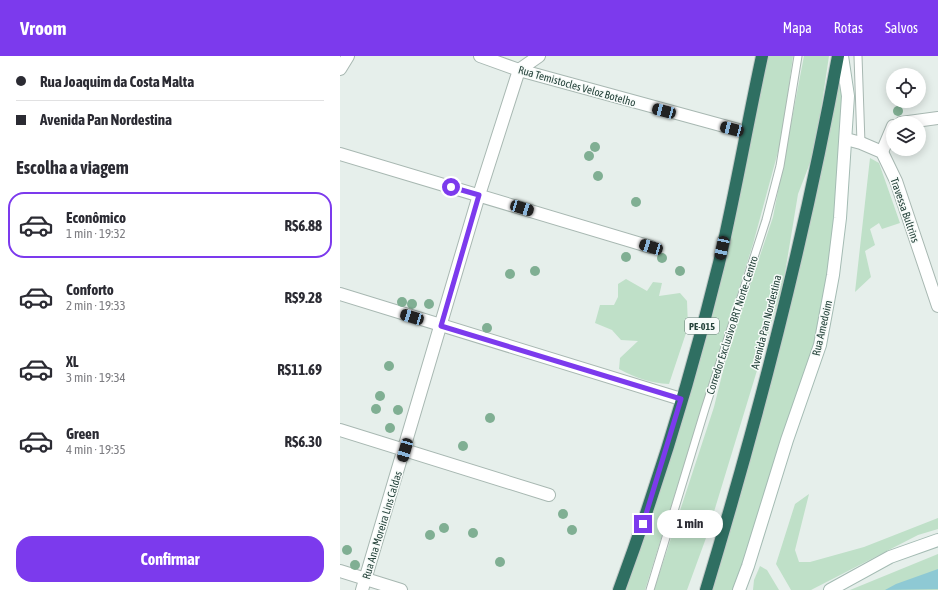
<!DOCTYPE html>
<html lang="pt">
<head>
<meta charset="utf-8">
<style>
  body { margin:0; font-family:"Asap Condensed",sans-serif; background:#f7f7f7; color:#2b2b33; height:100vh; display:flex; flex-direction:column; font-size:15px; white-space:nowrap }
  * { box-sizing:border-box; margin:0 }
  p { font-size:13px; color:#7c7c81 }
  .icon { flex:none; width:22px; height:22px; fill:none; stroke:currentColor; stroke-width:2; stroke-linecap:round; stroke-linejoin:round }
  .map { position:relative; flex:1; overflow:hidden }
  .panel { display:flex; flex-direction:column; background:#fff; width:340px }
  .panel>* { flex:none }
  .banner { display:grid; align-content:center; height:88px; padding:0 16px; background:#fff }
  .fabs { position:absolute; left:546px; top:12px; display:grid; gap:8px }
  .fabs a { display:grid; place-items:center; width:40px; height:40px; border-radius:50%; background:#fff; box-shadow:0 2px 10px #0003; font-size:20px }
  .end { position:absolute; width:18px; height:18px; margin:-9px; border:5px solid #7c3aed; background:#fff; box-shadow:0 0 0 2px #fff }
  .from { border-radius:50% }
  .bubble { position:absolute; height:28px; border-radius:14px; background:#fff; box-shadow:0 2px 10px #0003; font-size:13px; font-weight:700; line-height:28px; text-align:center }
  .car { position:absolute; width:12px; height:24px; margin:-12px -6px; border-radius:5px; box-shadow:0 0 3px 1px #0007; background:linear-gradient(#222 24%,#8ab4d8 0 40%,#222 0 76%,#8ab4d8 0 86%,#222 0) }
  .banner b { display:flex; align-items:center; gap:14px; height:38px; font-size:15px }
  .banner b+b { border-top:1px solid #e1e1e2 }
  .banner i { width:10px; height:10px; background:#2b2b33 }
  ul { padding:0; list-style:none }
  li { display:flex; align-items:center; gap:12px; height:66px; margin:0 8px 6px; padding:0 8px; border:2px solid transparent; border-radius:16px }
  li div { flex:1 }
  li b { display:block; font-size:15px }
  li em { font-style:normal; font-weight:700 }
  li.current { border-color:#7c3aed }
  li>.icon { width:36px; height:36px; stroke-width:1.5 }
  h2 { padding:0 16px; font-size:18px; line-height:48px }
  .cta { display:flex; gap:8px; margin-top:auto; padding:8px 16px }
  .cta a { flex:1; height:46px; border-radius:16px; background:#7c3aed; color:#fff; font-size:16px; font-weight:700; line-height:46px; text-align:center }
  header { display:flex; align-items:center; gap:24px; box-sizing:border-box; height:56px; padding:0 20px; background:#7c3aed; color:#fff }
  header strong { font-size:19px }
  nav { display:flex; gap:22px; margin-inline-start:auto; font-size:14px }
  main { display:flex; flex:1; min-height:0 }
  .map>svg:first-child { display:block }
  .green { fill:#bfe0c8 }
  .water { fill:#8ec9d4 }
  .lines { fill:none; stroke-linecap:round; stroke-linejoin:round }
  .lane-casing { stroke:#a8b8b2; stroke-width:9 }
  .street-casing { stroke:#a8b8b2; stroke-width:14 }
  .secondary-casing { stroke:#a4bbb3; stroke-width:14 }
  .highway-casing { stroke:#c2cac8; stroke-width:14 }
  .lane { stroke:#fff; stroke-width:7 }
  .street { stroke:#fff; stroke-width:12 }
  .secondary { stroke:#fff; stroke-width:12 }
  .highway { stroke:#2f6f62; stroke-width:12 }
  .tree { fill:#80af93 }
  .route { stroke:#7c3aed; stroke-width:5 }
  .labels { text-anchor:middle; dominant-baseline:central; stroke-width:3; stroke-linejoin:round; paint-order:stroke }
  .shield { fill:#f7fbf9; stroke:#637a73; stroke-width:1 }
  .shield-label { font-size:10px; font-weight:bold; fill:#24423a }
  .street-label { font-size:11px; fill:#24423a; stroke:#f7fbf9 }
</style>
</head>
<body>
<header>
<strong>Vroom</strong>
<nav><a>Mapa</a><a>Rotas</a><a>Salvos</a></nav>
</header>
<main>
<section class="panel">
<div class="banner">
<b><i class="from"></i>Rua Joaquim da Costa Malta</b>
<b><i></i>Avenida Pan Nordestina</b>
</div>
<h2>Escolha a viagem</h2>
<ul>
<li class="current"><svg class="icon" aria-label="car" viewBox="0 0 24 24"><path d="M5 17H2v-5l4-1 3-4h7l3 4 3 1v5h-3M9 17h6M6 11h13"/><circle cx="7" cy="17" r="2"/><circle cx="17" cy="17" r="2"/></svg><div><b>Econômico</b><p>1 min · 19:32</p></div><em>R$6.88</em></li>
<li><svg class="icon" aria-label="car" viewBox="0 0 24 24"><path d="M5 17H2v-5l4-1 3-4h7l3 4 3 1v5h-3M9 17h6M6 11h13"/><circle cx="7" cy="17" r="2"/><circle cx="17" cy="17" r="2"/></svg><div><b>Conforto</b><p>2 min · 19:33</p></div><em>R$9.28</em></li>
<li><svg class="icon" aria-label="car" viewBox="0 0 24 24"><path d="M5 17H2v-5l4-1 3-4h7l3 4 3 1v5h-3M9 17h6M6 11h13"/><circle cx="7" cy="17" r="2"/><circle cx="17" cy="17" r="2"/></svg><div><b>XL</b><p>3 min · 19:34</p></div><em>R$11.69</em></li>
<li><svg class="icon" aria-label="car" viewBox="0 0 24 24"><path d="M5 17H2v-5l4-1 3-4h7l3 4 3 1v5h-3M9 17h6M6 11h13"/><circle cx="7" cy="17" r="2"/><circle cx="17" cy="17" r="2"/></svg><div><b>Green</b><p>4 min · 19:35</p></div><em>R$6.30</em></li>
</ul>
<div class="cta"><a>Confirmar</a></div>
</section>
<div class="map">
<svg width="598" height="534" viewBox="0 0 598 534">
  <rect width="100%" height="100%" fill="#e6efeb"/>
  <g class="green">
    <path d="M425 0H453L442 81 413 188 305 534H286L330 399 374 254Z"/>
    <path d="M464 0H489L475 94 458 138 443 229 366 482 347 534H314L374 351 388 295 433 161Z"/>
    <path d="M500 2 503 15 500 133 479 286 396 534H370Z"/>
    <path d="M530 102 539 107 560 167 542 173 539 167 530 173 535 189 525 195 531 221 515 236Z"/>
    <path d="M286 223 307 235 313 226 322 227 319 240 340 237 347 245 348 271 329 328C310 327 296 322 279 313L280 302 298 285 281 284 272 274 255 267 260 249H274L278 241V228Z"/>
    <path d="M469 438 455 494 459 506H470L524 491 598 462V473L578 479 471 534H451L436 508 455 448Z"/>
    <path d="M598 498V534H510Z"/>
    <path d="M420 510 427 514 439 534H413L414 524Z"/>
  </g>
  <path class="water" d="M598 513V533L545 534 556 528Z"/>
  <g class="lines">
    <g class="lane-casing">
      <g id="lane">
        <path d="M518 0 521 87"/>
        <path d="M310 534 365 353 426 164 440 110 458 0"/>
      </g>
    </g>
    <g class="street-casing">
      <g id="street">
        <path d="M140 0 179 14 406 76"/>
        <path d="M0 13 8 0"/>
        <path d="M561 67 598 62"/>
        <path d="M506 83 521 87 542 96 556 125 598 250"/>
        <path d="M542 96 553 70"/>
        <path d="M0 98 311 191"/>
        <path d="M0 238 341 343"/>
        <path d="M0 374 209 439"/>
        <path d="M0 515 61 534"/>
        <path d="M22 534 139 139 179 14 199 0"/>
      </g>
    </g>
    <g class="secondary-casing">
      <g id="secondary">
        <path d="M399 534 408 510 447 384 480 289 493 219 500 162 508 40 502 0"/>
        <path d="M490 534 550 501 598 484"/>
      </g>
    </g>
    <g class="highway-casing">
      <g id="highway">
        <path d="M279 534C318 428 352 318 379 207 395 139 407 69 422 0"/>
        <path d="M366 534C419 359 465 180 498 0"/>
      </g>
    </g>
    <use href="#lane" class="lane"/>
    <use href="#street" class="street"/>
    <use href="#secondary" class="secondary"/>
    <use href="#highway" class="highway"/>
  </g>
  <g class="tree">
    <circle cx="558" cy="55" r="5"/>
    <circle cx="255" cy="91" r="5"/>
    <circle cx="249" cy="100" r="5"/>
    <circle cx="258" cy="120" r="5"/>
    <circle cx="296" cy="146" r="5"/>
    <circle cx="286" cy="201" r="5"/>
    <circle cx="322" cy="202" r="5"/>
    <circle cx="195" cy="215" r="5"/>
    <circle cx="340" cy="215" r="5"/>
    <circle cx="170" cy="218" r="5"/>
    <circle cx="62" cy="246" r="5"/>
    <circle cx="72" cy="248" r="5"/>
    <circle cx="89" cy="248" r="5"/>
    <circle cx="147" cy="272" r="5"/>
    <circle cx="49" cy="310" r="5"/>
    <circle cx="40" cy="340" r="5"/>
    <circle cx="36" cy="353" r="5"/>
    <circle cx="58" cy="354" r="5"/>
    <circle cx="150" cy="362" r="5"/>
    <circle cx="50" cy="372" r="5"/>
    <circle cx="123" cy="390" r="5"/>
    <circle cx="223" cy="458" r="5"/>
    <circle cx="104" cy="472" r="5"/>
    <circle cx="232" cy="474" r="5"/>
    <circle cx="133" cy="477" r="5"/>
    <circle cx="90" cy="479" r="5"/>
    <circle cx="7" cy="494" r="5"/>
    <circle cx="160" cy="506" r="5"/>
    <circle cx="15" cy="509" r="5"/>
  </g>
  <g class="lines">
    <path class="route" d="M111 131 139 139 101 270 341 343 303 468"/>
  </g>
  <g class="labels">
    <rect class="shield" x="345" y="262" width="34" height="16" rx="3"/>
    <g class="shield-label">
      <text x="362" y="270">PE-015</text>
    </g>
    <g class="street-label">
      <text transform="translate(237 30) rotate(16)">Rua Temistocles Veloz Botelho</text>
      <text transform="translate(565 154) rotate(71)">Travessa Bultrins</text>
      <text transform="translate(426 266) rotate(-76)">Avenida Pan Nordestina</text>
      <text transform="translate(392 269) rotate(-72)">Corredor Exclusivo BRT Norte-Centro</text>
      <text transform="translate(482 272) rotate(-77)">Rua Amedoim</text>
      <text transform="translate(42 469) rotate(-73)">Rua Ana Moreira Lins Caldas</text>
    </g>
  </g>
</svg>
<div class="fabs">
<a><svg class="icon" aria-label="locate" viewBox="0 0 24 24"><circle cx="12" cy="12" r="6"/><path d="M12 2v4M12 18v4M2 12h4M18 12h4"/></svg></a>
<a><svg class="icon" aria-label="layers" viewBox="0 0 24 24"><path d="M12 4l9 5-9 5-9-5zM3 14l9 5 9-5"/></svg></a>
</div>
<i class="end from" style="left:111px;top:131px"></i>
<i class="end" style="left:303px;top:468px"></i>
<div class="bubble" style="left:317px;top:454px;width:66px">1 min</div>
<i class="car" style="left:324px;top:55px;rotate:285deg"></i>
<i class="car" style="left:392px;top:73px;rotate:285deg"></i>
<i class="car" style="left:182px;top:152px;rotate:107deg"></i>
<i class="car" style="left:311px;top:191px;rotate:287deg"></i>
<i class="car" style="left:382px;top:192px;rotate:192deg"></i>
<i class="car" style="left:72px;top:261px;rotate:287deg"></i>
<i class="car" style="left:65px;top:394px;rotate:196deg"></i>
</div>
</main>
</body>
</html>
